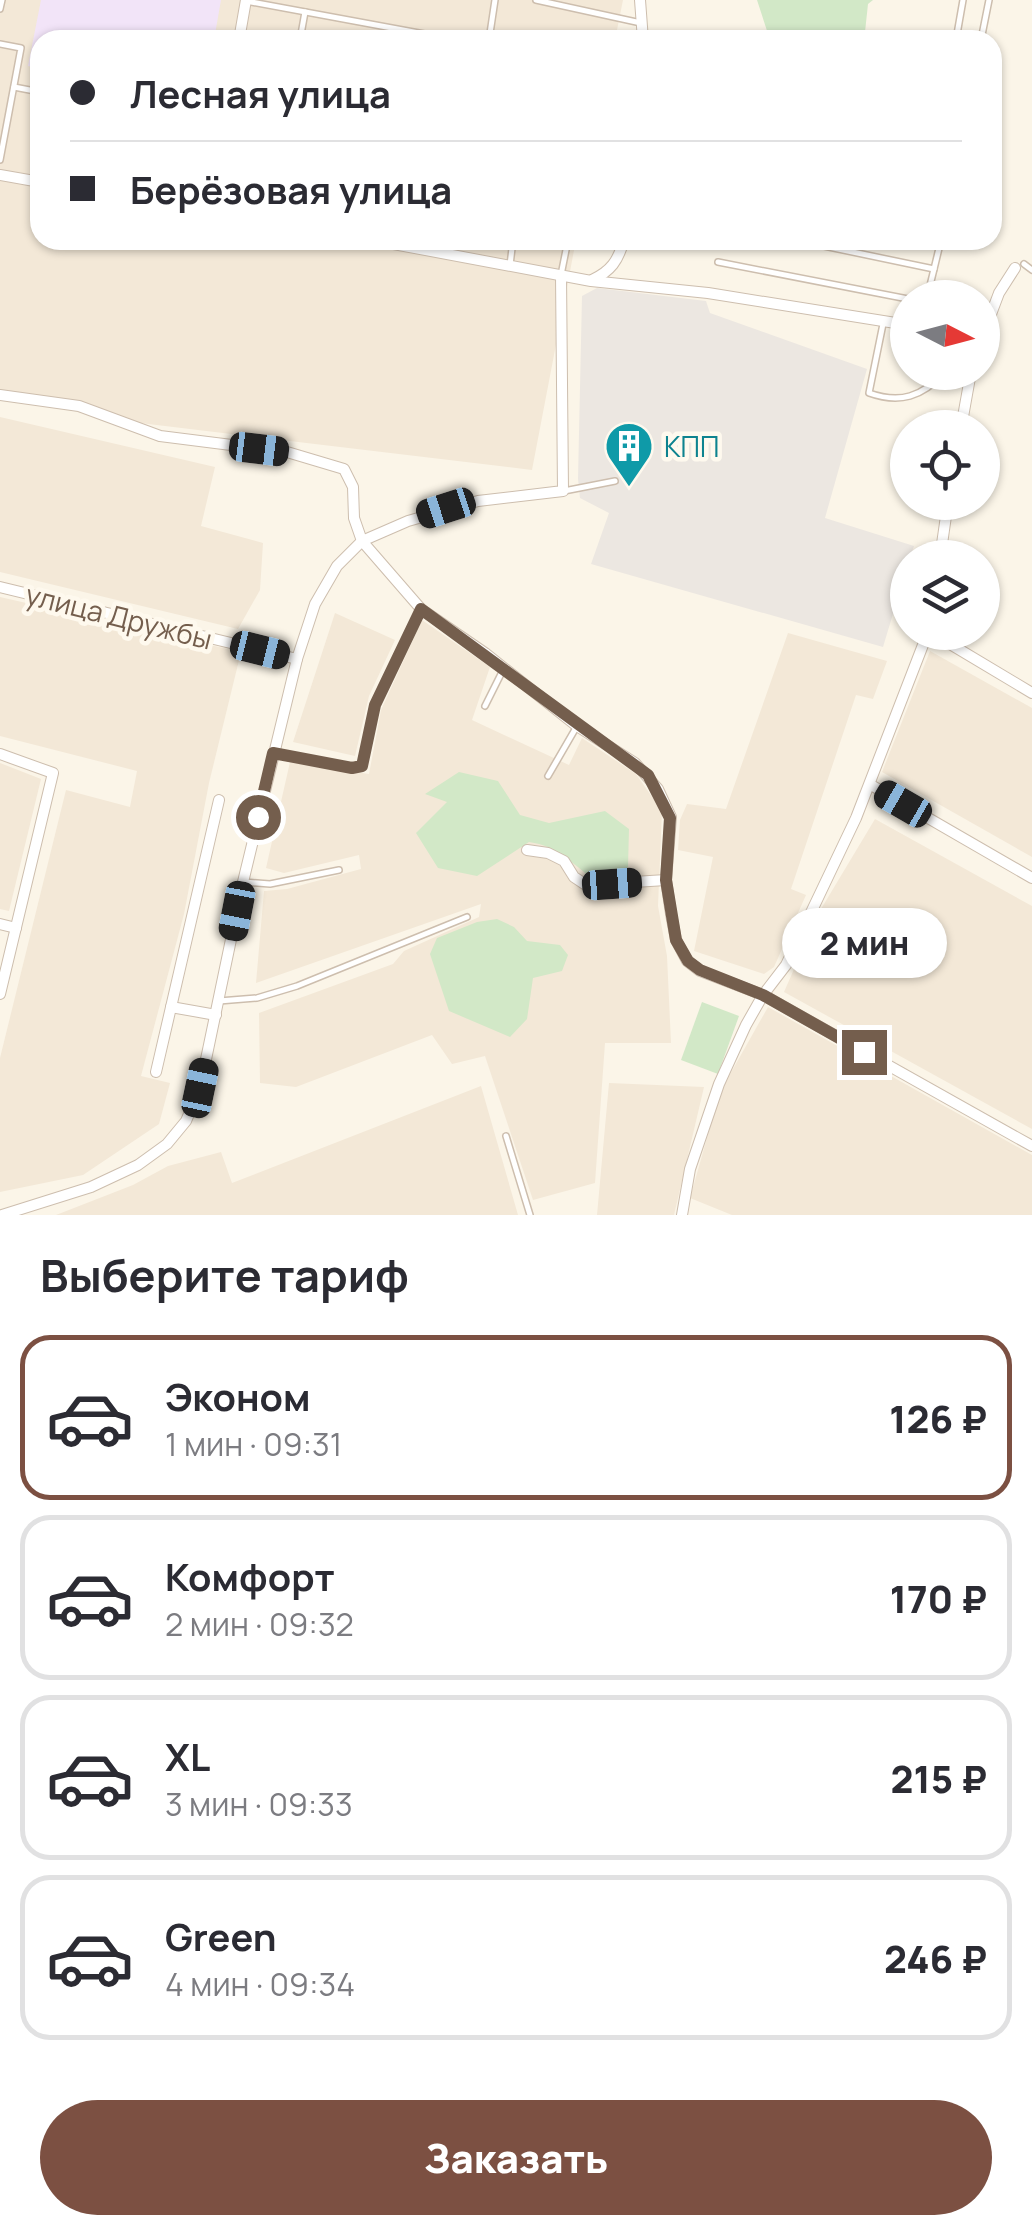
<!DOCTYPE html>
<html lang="ru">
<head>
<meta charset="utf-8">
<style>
  body { margin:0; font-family:Manrope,sans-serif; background:#f2f2f3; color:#2b2b33; height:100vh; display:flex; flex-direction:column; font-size:38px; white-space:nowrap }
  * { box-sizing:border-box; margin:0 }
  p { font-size:32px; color:#7c7c81 }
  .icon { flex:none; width:55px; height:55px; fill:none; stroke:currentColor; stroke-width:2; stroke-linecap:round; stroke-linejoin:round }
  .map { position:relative; height:1215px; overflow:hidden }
  .details { display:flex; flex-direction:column; background:#fff; flex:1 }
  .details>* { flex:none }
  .top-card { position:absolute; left:30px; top:30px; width:972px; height:220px; border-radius:30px; box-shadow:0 2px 8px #0004; display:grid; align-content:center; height:220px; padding:0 40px; background:#fff }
  .needle { width:65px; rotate:96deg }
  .tools { position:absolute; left:890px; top:280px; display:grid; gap:20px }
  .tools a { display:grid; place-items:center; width:110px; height:110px; border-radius:50%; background:#fff; box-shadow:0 2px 8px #0004; font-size:50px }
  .end { position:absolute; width:45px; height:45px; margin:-22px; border:12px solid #745e4d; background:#fff; box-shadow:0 0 0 5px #fff }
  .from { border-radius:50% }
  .bubble { position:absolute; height:70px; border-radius:35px; background:#fff; box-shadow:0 2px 8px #0004; font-size:32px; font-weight:800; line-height:70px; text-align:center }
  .car { position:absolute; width:30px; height:60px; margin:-30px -15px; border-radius:12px; box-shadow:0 0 8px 2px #0007; background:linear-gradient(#222 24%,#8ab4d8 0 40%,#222 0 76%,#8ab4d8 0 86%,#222 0) }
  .top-card b { display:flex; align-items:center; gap:35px; height:95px; font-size:38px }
  .top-card b+b { border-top:2px solid #e1e1e2 }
  .top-card i { width:25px; height:25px; background:#2b2b33 }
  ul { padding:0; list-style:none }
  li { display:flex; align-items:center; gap:30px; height:165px; margin:0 20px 15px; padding:0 20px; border:5px solid #e1e1e2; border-radius:30px }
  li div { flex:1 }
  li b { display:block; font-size:38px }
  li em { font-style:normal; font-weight:800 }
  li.current { border-color:#7c5042 }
  li>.icon { width:90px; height:90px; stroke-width:1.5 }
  h2 { padding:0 40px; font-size:45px; line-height:120px }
  .primary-button { display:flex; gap:20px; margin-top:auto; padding:20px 40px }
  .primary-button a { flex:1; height:115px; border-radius:60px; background:#7c5042; color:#fff; font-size:40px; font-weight:800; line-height:115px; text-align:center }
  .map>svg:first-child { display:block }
  .residential { fill:#f3e8d7 }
  .industrial { fill:#ece7e1 }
  .education { fill:#f2e4f8 }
  .green { fill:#d2e8c7 }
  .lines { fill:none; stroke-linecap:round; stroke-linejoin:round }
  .service-casing { stroke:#cdbeae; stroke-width:8 }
  .minor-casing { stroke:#cdbeae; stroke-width:12 }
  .service { stroke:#fff; stroke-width:5 }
  .minor { stroke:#fff; stroke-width:10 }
  .route { stroke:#745e4d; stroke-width:12 }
  .labels { text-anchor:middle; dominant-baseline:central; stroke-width:9; stroke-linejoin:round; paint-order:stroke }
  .culture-label { font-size:28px; fill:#0d838f; stroke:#fef9ee; text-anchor:start }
  .street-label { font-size:28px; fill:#745e4d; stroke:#fef9ee }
</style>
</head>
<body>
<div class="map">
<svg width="1032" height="1215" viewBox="0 0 1032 1215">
  <rect width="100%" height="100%" fill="#fbf5e8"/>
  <g class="residential">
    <path d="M0 0H623L615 40H40V240H576L532 470 107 419 0 393Z"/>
    <path d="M0 417 215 467 201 526 263 543 260 590 238 629 0 572Z"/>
    <path d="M0 597 241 652 209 783 184 914 141 1076 170 1083 159 1124 83 1175 0 1192V1058L66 790 130 807 137 771 0 736Z"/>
    <path d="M335 613 395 640 369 696 355 756 293 742Z"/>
    <path d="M422 620 490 667 472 720 569 765 582 738 636 774 662 811 658 906 667 956 671 1043H605L595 1183 533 1200 485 1056 452 1064 432 1035 296 1087 260 1083 259 1013 393 964 404 951 479 917 481 904 256 983 264 891 287 889 361 869 359 855 284 873 266 868 290 762 369 774 381 710Z"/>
    <path d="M788 633 887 661 873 699 856 695 791 889 806 895 774 967 764 974 694 951 713 857 678 850 680 820 687 804 726 809Z"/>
    <path d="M930 651 1032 708V857L882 772Z"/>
    <path d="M0 763 41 779 9 911 0 909Z"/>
    <path d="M875 819 1032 906V1129L784 992 818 914Z"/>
    <path d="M768 1007 1032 1155V1215H732L690 1198 720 1092Z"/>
    <path d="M609 1083 704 1087 674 1215H597Z"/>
    <path d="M481 1086 518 1215H56L133 1185 168 1166 221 1152 232 1183Z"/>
  </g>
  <path class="industrial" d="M597 288 706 301 710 313 867 369 825 518 914 546 910 557 908 558 907 567 883 647 591 564 609 513 580 498 578 479 582 296Z"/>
  <path class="education" d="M41 0H221L214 40H40V68L28 66Z"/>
  <g class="green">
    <path d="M757 0H873L868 4 865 32 848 40H770Z"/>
    <path d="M459 772 498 781 520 815 549 823 605 811 629 829 628 867 616 875 593 879C570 862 558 846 529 842L477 876 438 868 416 833 447 802 425 794Z"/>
    <path d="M497 919 514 927 527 941 560 945 568 955 562 971 533 978 527 1019 510 1037 449 1011 430 954 437 938 477 922Z"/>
    <path d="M702 1002 739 1016 718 1074 681 1060Z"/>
  </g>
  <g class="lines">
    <g class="service-casing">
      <g id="service">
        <path d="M536 0 641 23"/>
        <path d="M246 1 457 40"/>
        <path d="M0 9 2 0"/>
        <path d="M300 40 305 12"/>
        <path d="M489 40 495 0"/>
        <path d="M956 40 963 0"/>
        <path d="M981 40 989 0"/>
        <path d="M0 44 21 48 0 160"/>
        <path d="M14 87 40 92"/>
        <path d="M795 240 934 269"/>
        <path d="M718 262 908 299"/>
        <path d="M1024 264 1032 270"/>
        <path d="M510 265 513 240"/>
        <path d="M561 275 568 240"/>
        <path d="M927 298 941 240"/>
        <path d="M883 324 869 393C900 404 922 397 945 372"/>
        <path d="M564 491 615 481"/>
        <path d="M485 706 503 670"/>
        <path d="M276 754 352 768 362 766 375 705 420 611"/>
        <path d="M548 776 577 726"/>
        <path d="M244 882 270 884 339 870"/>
        <path d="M219 1001 257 998 297 986 467 917"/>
        <path d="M506 1136 530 1215"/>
      </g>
    </g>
    <g class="minor-casing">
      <g id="minor">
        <path d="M640 0 643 40"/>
        <path d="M239 40 246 0"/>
        <path d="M0 175 40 182"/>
        <path d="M372 240 591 281 708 293 908 325"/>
        <path d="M592 280C611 271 618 261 624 240"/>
        <path d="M982 338 999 293 1015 268"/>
        <path d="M0 395 79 406 160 436 287 452 344 469 353 487 354 518 362 541 421 609 485 653 577 726 635 763 658 789 671 817 666 880 671 914 676 940 687 961 700 971 763 995 1032 1146"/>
        <path d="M961 428 971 372"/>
        <path d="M940 558 948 502"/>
        <path d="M0 587 297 659"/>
        <path d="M930 632 1032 693"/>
        <path d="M0 754 53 773 0 994"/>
        <path d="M871 785 1032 878"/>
        <path d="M527 850 548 853 564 861 574 877 586 885 666 880"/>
        <path d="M0 924 16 928"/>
        <path d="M171 1007 216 1015"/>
        <path d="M156 1072 219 800"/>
        <path d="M2 1215 91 1187 138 1165 167 1144 186 1121 200 1088 243 882 297 659 315 604 337 566 362 541 408 521 478 501 563 491 561 275"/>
        <path d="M682 1215 690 1169 719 1084 746 1025 763 995 786 965 856 818 928 632"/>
      </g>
    </g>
    <use href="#service" class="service"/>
    <use href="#minor" class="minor"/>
  </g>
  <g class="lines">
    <path class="route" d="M258 817 273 753 352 768 362 766 375 705 421 609 648 775 670 818 666 880 676 940 688 961 700 970 763 995 864 1052"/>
  </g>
  <defs>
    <g id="building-pin" transform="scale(2.5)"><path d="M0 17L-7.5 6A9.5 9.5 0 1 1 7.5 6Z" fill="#0f9aa8" stroke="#fef9ee"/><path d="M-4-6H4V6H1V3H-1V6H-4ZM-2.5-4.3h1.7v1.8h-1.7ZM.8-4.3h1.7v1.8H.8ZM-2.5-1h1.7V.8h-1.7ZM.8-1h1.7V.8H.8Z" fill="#fff"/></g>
  </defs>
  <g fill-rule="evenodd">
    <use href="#building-pin" x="629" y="446"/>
  </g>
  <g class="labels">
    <g class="culture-label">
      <text x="664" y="446">КПП</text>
    </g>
    <g class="street-label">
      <text transform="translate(119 616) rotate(14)">улица Дружбы</text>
    </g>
  </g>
</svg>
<div class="tools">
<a><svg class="needle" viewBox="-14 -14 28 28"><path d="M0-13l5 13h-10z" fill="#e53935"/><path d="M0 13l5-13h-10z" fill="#7c7c81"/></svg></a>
<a><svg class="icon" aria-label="locate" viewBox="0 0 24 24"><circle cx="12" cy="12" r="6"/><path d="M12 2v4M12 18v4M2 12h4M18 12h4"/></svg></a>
<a><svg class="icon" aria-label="layers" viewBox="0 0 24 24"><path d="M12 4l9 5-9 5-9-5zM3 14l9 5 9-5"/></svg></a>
</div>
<i class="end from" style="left:258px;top:817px"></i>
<i class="end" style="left:864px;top:1052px"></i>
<div class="bubble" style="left:782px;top:908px;width:165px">2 мин</div>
<i class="car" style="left:259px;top:449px;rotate:97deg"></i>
<i class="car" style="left:446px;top:508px;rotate:252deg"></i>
<i class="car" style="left:260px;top:650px;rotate:104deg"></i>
<i class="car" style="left:903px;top:804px;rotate:300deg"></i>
<i class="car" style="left:612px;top:884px;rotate:86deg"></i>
<i class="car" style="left:237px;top:911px;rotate:191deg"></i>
<i class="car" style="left:200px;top:1088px;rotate:12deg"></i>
<div class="top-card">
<b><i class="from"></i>Лесная улица</b>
<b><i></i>Берёзовая улица</b>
</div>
</div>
<section class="details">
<h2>Выберите тариф</h2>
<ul>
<li class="current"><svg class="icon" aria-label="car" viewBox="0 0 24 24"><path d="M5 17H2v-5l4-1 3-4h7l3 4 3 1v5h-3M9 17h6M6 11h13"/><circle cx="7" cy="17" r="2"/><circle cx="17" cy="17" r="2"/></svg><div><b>Эконом</b><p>1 мин · 09:31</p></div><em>126 ₽</em></li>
<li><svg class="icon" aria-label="car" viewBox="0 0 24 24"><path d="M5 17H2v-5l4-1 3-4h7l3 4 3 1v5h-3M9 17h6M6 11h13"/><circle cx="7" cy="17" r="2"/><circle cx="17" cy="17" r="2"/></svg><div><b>Комфорт</b><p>2 мин · 09:32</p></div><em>170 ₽</em></li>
<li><svg class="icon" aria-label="car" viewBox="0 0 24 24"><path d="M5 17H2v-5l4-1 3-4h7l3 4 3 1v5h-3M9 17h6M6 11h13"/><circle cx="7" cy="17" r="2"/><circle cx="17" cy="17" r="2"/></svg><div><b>XL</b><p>3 мин · 09:33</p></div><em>215 ₽</em></li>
<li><svg class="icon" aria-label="car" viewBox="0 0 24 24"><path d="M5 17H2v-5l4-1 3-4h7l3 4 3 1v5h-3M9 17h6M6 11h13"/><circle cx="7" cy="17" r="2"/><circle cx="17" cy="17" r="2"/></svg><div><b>Green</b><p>4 мин · 09:34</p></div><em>246 ₽</em></li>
</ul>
<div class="primary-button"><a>Заказать</a></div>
</section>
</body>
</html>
